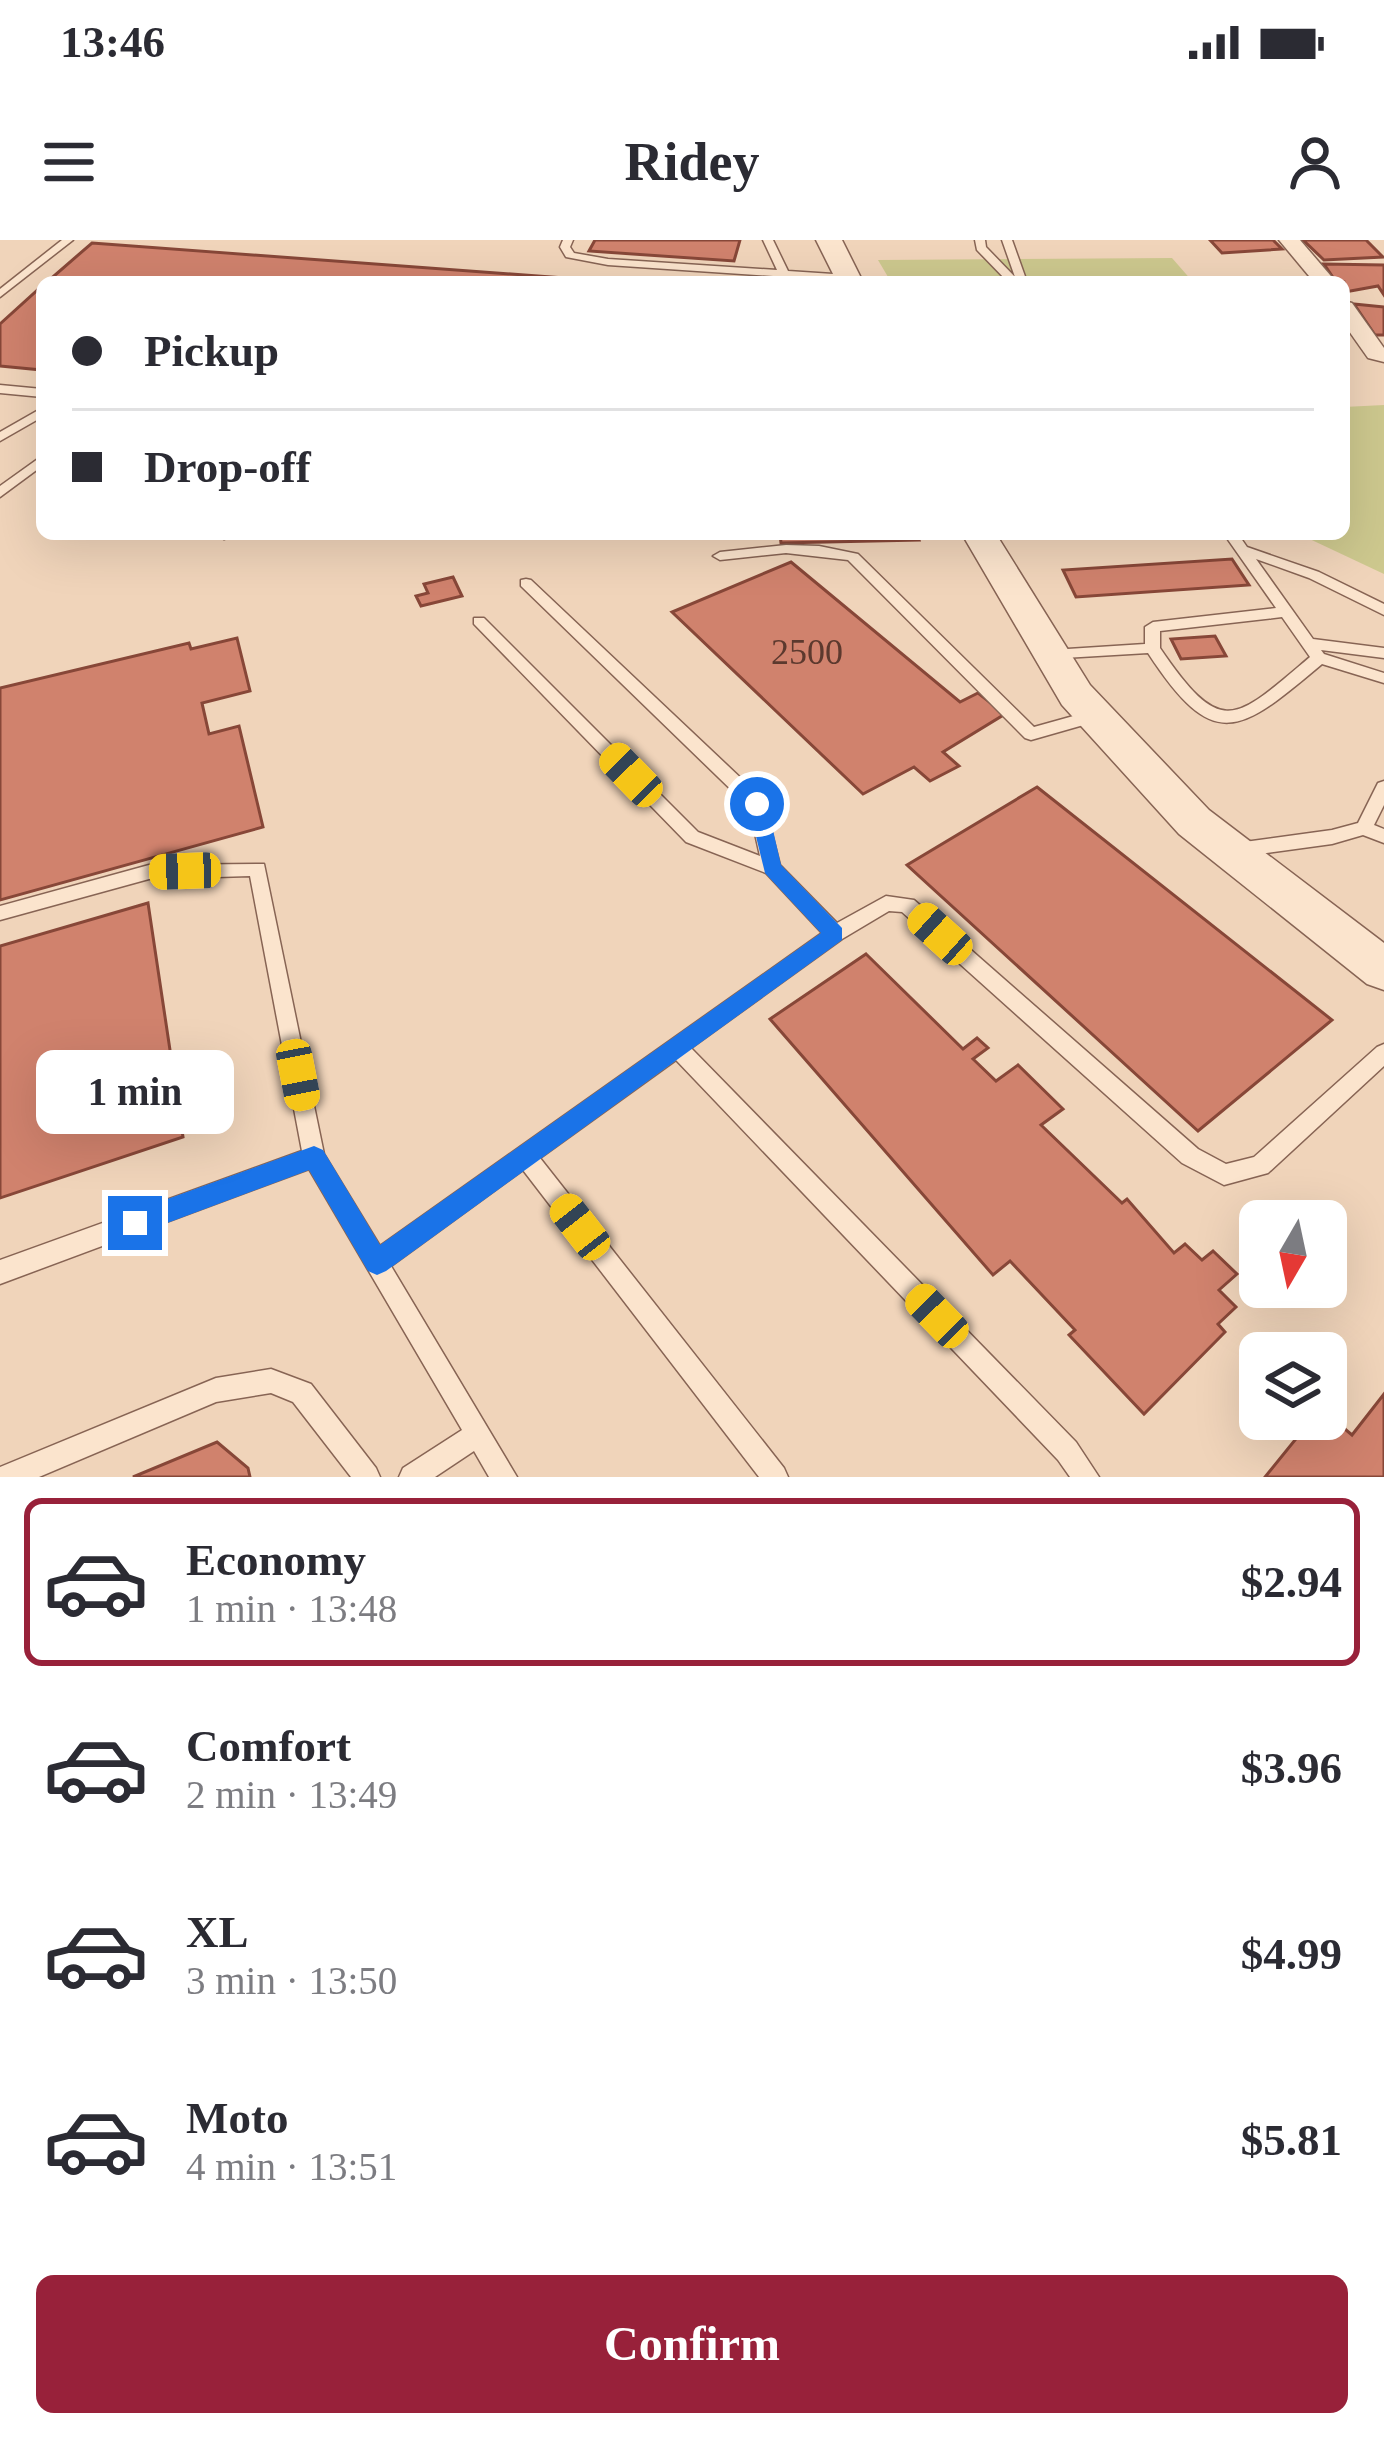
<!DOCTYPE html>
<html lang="en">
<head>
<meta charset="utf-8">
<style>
  body { margin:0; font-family:Georgia,serif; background:#f7f7f7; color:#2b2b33; height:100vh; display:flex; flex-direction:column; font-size:45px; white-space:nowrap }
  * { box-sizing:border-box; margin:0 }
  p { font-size:39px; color:#7c7c81 }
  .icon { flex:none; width:66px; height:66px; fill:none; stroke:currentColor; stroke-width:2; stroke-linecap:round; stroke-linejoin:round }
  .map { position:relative; height:1237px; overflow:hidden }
  .sheet { display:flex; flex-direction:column; background:#fff; flex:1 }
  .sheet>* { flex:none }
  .hud { position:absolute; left:36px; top:36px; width:1314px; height:264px; border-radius:18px; box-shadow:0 12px 48px #0002; display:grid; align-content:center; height:264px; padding:0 36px; background:#fff }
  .needle { width:78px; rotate:189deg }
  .buttons { position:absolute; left:1239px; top:960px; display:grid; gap:24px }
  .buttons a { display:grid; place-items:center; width:108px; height:108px; border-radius:18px; background:#fff; box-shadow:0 12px 48px #0002; font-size:60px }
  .end { position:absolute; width:54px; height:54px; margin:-27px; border:15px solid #1a73e8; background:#fff; box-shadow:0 0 0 6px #fff }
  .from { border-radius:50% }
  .bubble { position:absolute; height:84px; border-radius:18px; background:#fff; box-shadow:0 12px 48px #0002; font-size:39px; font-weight:600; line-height:84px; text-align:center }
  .car { position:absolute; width:36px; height:72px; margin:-36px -18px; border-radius:15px; box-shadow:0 0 9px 3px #0007; background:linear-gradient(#f5c518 24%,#345 0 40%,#f5c518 0 76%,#345 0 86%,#f5c518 0) }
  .hud b { display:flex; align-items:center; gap:42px; height:114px; font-size:45px }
  .hud b+b { border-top:3px solid #e1e1e2 }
  .hud i { width:30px; height:30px; background:#2b2b33 }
  ul { padding:21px 0 0; list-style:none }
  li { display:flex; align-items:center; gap:36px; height:168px; margin:0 24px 18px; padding:0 12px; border:6px solid transparent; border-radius:18px }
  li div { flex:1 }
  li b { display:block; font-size:45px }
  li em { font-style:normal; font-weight:600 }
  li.active { border-color:#98213a }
  li>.icon { width:108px; height:108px; stroke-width:1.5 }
  .button { display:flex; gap:24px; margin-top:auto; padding:24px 36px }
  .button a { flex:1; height:138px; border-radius:18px; background:#98213a; color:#fff; font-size:48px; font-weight:600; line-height:138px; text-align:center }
  .status { display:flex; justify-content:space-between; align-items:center; height:84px; padding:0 60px; background:#fff; direction:ltr }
  .status svg { height:33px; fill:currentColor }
  header { display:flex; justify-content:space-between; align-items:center; height:156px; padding:0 36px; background:#fff; font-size:54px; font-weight:600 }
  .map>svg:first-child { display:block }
  .green { fill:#cdc88e }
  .building { fill:#d0826d; stroke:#874738; stroke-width:3 }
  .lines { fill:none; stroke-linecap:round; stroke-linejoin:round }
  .service-casing { stroke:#876454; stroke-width:3 }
  .minor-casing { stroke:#876454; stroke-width:3 }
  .tertiary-casing { stroke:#876454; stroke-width:3 }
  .service { fill:#fbe4cd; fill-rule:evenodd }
  .minor { fill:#fbe4cd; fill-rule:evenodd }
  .tertiary { fill:#fbe4cd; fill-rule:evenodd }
  .route { fill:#1a73e8 }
  .labels { text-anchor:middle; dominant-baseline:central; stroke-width:9; stroke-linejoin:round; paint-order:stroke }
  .number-label { font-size:36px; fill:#5c392e }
</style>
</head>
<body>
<div class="status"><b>13:46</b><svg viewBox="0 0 49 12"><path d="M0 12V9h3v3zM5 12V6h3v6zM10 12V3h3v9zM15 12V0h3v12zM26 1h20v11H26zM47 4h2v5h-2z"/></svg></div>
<header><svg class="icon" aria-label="menu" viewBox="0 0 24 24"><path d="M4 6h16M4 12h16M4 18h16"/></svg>Ridey<svg class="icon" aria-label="person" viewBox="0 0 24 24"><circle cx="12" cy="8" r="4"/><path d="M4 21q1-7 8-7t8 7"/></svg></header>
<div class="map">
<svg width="1384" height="1237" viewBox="0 0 1384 1237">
  <rect width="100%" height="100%" fill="#f0d4ba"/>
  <g class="green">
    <path d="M1172 18 1193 42H891L878 20Z"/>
    <path d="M1384 165V334L1299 294H1344V167Z"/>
  </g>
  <g class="building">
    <path d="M595 0H740L734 21 589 11Z"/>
    <path d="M1210 0H1273L1282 9 1222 13Z"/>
    <path d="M1303 0H1366L1383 17 1324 20Z"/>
    <path d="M92 3 618 42H47Z"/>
    <path d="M1324 24 1384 25V55L1378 46 1345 52 1344 42H1336Z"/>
    <path d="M42 46V130L0 126V84Z"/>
    <path d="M1354 64 1384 67V95H1375Z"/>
    <path d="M780 294H917L919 300 781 303Z"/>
    <path d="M1232 319 1249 345 1076 357 1063 330Z"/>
    <path d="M791 322 960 462 978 453 1005 474 943 512 959 526 930 541 914 527 863 554 672 372Z"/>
    <path d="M453 337 462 356 421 366 416 356 428 353 424 344Z"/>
    <path d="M1215 396 1226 416 1181 419 1171 399Z"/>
    <path d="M237 398 250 451 202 463 209 494 239 486 263 587 0 660V448L189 403 191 409Z"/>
    <path d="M1037 547 1332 780 1198 891 907 625Z"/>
    <path d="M148 663 183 897 0 958V706Z"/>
    <path d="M866 714 963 809 977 798 988 808 973 819 996 841 1018 825 1063 869 1041 885 1122 963 1127 959 1174 1013 1185 1004 1202 1020 1213 1011 1237 1034 1219 1050 1236 1067 1218 1084 1225 1092 1144 1174 1069 1095 1075 1090 1010 1021 993 1035 770 779Z"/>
    <path d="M1384 1154V1237H1265L1312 1179H1326V1173L1352 1195Z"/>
    <path d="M217 1202 248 1228 250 1237H133Z"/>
  </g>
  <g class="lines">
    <g class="service-casing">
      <g id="service">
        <path d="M62 0H73L0 57V49Z"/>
        <path d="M563 0H573L570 7 574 13 608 19 777 30 763 0H773L788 31 848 35 853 38 848 41 608 25 566 17 560 7Z"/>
        <path d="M975 0H985L986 7 1015 37 1002 0H1012L1027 42H1008L977 10Z"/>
        <path d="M0 145 42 149V157L0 153Z"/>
        <path d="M42 168V177L0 201V192Z"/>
        <path d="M42 216V226L0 257V246Z"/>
        <path d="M218 294H236L224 299Z"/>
        <path d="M1012 294C1003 301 982 302 973 295Z"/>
        <path d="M1224 294H1238L1247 307 1319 332 1384 364V375L1309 338 1256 319 1313 399 1384 408V418L1321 410 1324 414 1384 433V443L1322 424C1239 494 1214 514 1148 413L1047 419 1044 415 1047 411 1052 410 1145 404V387L1153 382 1276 368ZM1282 377 1310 417C1234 481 1222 499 1160 408V391Z"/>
        <path d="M786 305 819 306 858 314 1034 487 1095 470 1103 476 1101 480 1031 500 1025 498 848 320 786 313 720 320 713 316 720 312Z"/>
        <path d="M526 339 531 340 763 559 780 625 837 683 886 656 914 660 1198 909 1226 924 1254 917 1377 807 1384 804V826L1268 933 1224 945 1182 923 902 672 889 671 842 699 691 808 1076 1202 1099 1237H1070L1058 1220 676 820 540 918 784 1228 788 1237H759L523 930 391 1026 517 1237H489L474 1211 435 1237H399L403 1228 462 1190 309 929 0 1044V1020L302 911 250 636 149 639 0 680V666L149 625 264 624 324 914 380 1006 822 693 766 633 686 602 474 384V378H484L698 592 760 616 749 567 521 346V340Z"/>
        <path d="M1384 541V565L1374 585 1384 589V603L1363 595 1332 604 1237 617 1228 610 1237 603 1332 590 1358 583 1378 543Z"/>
        <path d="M271 1129 311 1144 376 1228 380 1237H351L293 1162 271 1153 216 1162 39 1237H0V1227L216 1138Z"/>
      </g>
    </g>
    <g class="minor-casing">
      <g id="minor">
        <path d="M1279 0H1300L1336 42H1314Z"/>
        <path d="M1344 61 1352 63 1384 108V122L1368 118 1344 84Z"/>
      </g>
    </g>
    <g class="tertiary-casing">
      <g id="tertiary">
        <path d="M816 0H842L863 42H837Z"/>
        <path d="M962 294H996L1090 445 1209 570 1384 703V750L1367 744 1179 594 1062 465Z"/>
      </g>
    </g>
    <use href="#service" class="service"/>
    <use href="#minor" class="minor"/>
    <use href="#tertiary" class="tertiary"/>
  </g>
  <path class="route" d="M757 557 767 564 781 625 842 688V700L386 1031 377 1035 368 1031 309 930 135 995 126 991V974L314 906 323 910 380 1005 821 693 765 633 748 564Z"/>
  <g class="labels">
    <g class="number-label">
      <text x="807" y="412">2500</text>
    </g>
  </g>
</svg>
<div class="buttons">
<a><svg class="needle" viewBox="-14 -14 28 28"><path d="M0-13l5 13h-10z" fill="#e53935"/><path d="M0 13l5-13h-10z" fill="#7c7c81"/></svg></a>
<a><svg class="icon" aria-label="layers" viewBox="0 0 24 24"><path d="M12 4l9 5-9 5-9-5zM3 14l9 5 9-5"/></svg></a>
</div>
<i class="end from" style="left:757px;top:564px"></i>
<i class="end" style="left:135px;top:983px"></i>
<div class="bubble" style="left:36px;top:810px;width:198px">1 min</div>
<i class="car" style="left:631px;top:535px;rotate:316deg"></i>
<i class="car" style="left:185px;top:631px;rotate:268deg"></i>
<i class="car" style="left:940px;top:694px;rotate:312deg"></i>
<i class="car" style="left:298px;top:835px;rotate:169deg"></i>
<i class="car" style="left:580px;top:987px;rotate:322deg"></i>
<i class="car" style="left:937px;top:1076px;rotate:316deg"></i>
<div class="hud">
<b><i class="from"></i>Pickup</b>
<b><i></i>Drop-off</b>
</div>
</div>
<section class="sheet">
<ul>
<li class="active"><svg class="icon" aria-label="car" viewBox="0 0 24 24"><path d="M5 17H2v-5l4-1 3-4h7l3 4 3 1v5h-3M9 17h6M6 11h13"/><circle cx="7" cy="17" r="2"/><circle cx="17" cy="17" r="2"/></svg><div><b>Economy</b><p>1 min · 13:48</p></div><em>$2.94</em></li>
<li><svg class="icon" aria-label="car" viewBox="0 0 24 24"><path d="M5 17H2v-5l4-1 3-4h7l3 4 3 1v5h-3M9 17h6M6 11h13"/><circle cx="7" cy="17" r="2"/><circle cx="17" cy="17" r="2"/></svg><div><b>Comfort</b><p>2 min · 13:49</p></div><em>$3.96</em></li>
<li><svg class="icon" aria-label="car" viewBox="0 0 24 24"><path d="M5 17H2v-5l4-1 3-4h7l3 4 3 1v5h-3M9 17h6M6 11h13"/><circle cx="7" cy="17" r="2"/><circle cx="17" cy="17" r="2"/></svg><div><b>XL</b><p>3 min · 13:50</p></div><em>$4.99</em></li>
<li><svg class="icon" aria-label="car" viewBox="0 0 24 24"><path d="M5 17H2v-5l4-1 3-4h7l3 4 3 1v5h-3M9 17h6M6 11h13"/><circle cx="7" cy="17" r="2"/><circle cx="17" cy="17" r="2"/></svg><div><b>Moto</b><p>4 min · 13:51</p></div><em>$5.81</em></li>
</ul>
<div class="button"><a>Confirm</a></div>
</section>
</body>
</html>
